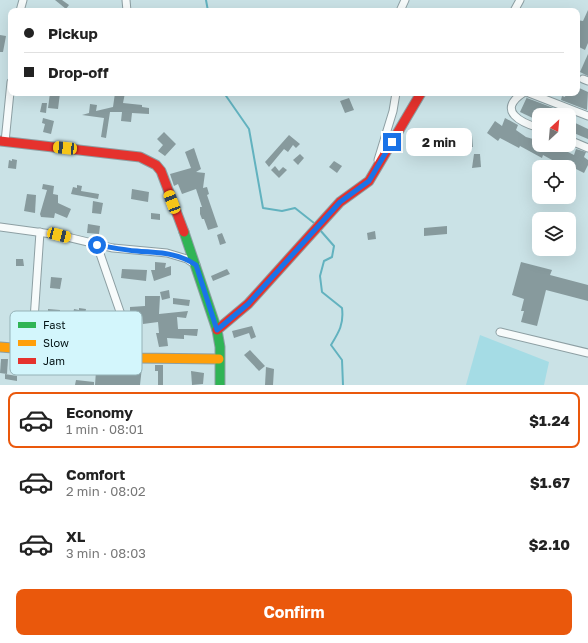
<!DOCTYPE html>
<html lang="en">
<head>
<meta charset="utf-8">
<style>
  body { margin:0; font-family:"Golos Text",sans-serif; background:#f2f2f2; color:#222; height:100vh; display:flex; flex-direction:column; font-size:15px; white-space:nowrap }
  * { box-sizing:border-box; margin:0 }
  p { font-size:13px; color:#767676 }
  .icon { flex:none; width:22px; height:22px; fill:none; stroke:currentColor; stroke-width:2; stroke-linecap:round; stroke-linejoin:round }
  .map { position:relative; height:385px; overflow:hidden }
  .drawer { display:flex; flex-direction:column; background:#fff; flex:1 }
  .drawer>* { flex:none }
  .banner { position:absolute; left:8px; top:8px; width:572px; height:88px; border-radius:8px; box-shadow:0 4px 16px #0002; display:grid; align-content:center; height:88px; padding:0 16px; background:#fff }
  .needle { width:26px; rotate:26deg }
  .tools { position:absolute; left:532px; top:108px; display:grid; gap:8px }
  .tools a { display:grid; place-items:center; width:44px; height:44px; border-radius:8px; background:#fff; box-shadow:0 4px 16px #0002; font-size:20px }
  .end { position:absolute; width:18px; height:18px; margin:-9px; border:5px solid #1a73e8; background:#fff; box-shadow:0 0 0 2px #fff }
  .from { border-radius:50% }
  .bubble { position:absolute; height:28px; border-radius:8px; background:#fff; box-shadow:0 4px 16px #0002; font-size:13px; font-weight:700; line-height:28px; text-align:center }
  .car { position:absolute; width:12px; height:24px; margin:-12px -6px; border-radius:5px; box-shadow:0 0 3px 1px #0007; background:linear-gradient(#f5c518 24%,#345 0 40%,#f5c518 0 76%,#345 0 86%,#f5c518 0) }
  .banner b { display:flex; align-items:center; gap:14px; height:38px; font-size:15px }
  .banner b+b { border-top:1px solid #e0e0e0 }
  .banner i { width:10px; height:10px; background:#222 }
  ul { padding:7px 0 0; list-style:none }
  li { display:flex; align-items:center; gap:12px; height:56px; margin:0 8px 6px; padding:0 8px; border:2px solid transparent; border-radius:8px }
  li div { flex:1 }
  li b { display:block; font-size:15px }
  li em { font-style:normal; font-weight:700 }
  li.active { border-color:#ea580c }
  li>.icon { width:36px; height:36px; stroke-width:1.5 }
  .button { display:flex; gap:8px; margin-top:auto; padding:8px 16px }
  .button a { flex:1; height:46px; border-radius:8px; background:#ea580c; color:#fff; font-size:16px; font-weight:700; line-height:46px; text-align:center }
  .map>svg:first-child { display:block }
  .green { fill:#a5dce5 }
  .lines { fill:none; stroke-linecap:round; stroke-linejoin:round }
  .stream { stroke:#62b2bf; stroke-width:2 }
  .building { fill:#879a9d }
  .street-casing { stroke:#8d9fa3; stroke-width:9 }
  .fast-casing { stroke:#8d9fa3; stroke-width:11 }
  .slow-casing { stroke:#8d9fa3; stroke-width:11 }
  .jam-casing { stroke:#8d9fa3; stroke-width:11 }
  .street { stroke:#f7fbfb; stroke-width:7 }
  .fast { stroke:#30b455; stroke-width:9 }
  .slow { stroke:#ff9f0a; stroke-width:9 }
  .jam { stroke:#e5322d; stroke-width:9 }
  .route { stroke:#1a73e8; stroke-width:5 }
  .key { fill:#d3f6fc; stroke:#95b2b7; stroke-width:1 }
  .key-label { font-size:11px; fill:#041315 }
</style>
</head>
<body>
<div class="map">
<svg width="588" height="385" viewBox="0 0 588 385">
  <rect width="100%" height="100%" fill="#cae2e6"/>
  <path class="green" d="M480 335 549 362 544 385H466Z"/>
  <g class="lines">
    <g class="stream">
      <path d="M206 0 208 11"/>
      <path d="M224 93 249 129 263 208 282 211 295 208 314 223"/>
      <path d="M320 230 334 246 332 257 324 261 320 276 322 292 342 308C344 324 339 332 331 345L342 360 343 385"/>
    </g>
  </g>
  <g class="building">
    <path d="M55 0H62L69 5 66 9Z"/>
    <path d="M588 10V43L585 50 577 46V20L583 21Z"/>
    <path d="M0 35 6 36 3 52H0Z"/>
    <path d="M588 54V76L580 72Z"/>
    <path d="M577 87 588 92 587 110 561 100 562 96 565 97 566 93H577Z"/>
    <path d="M50 93H60L58 109 48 108Z"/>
    <path d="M115 93H125L123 103 142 105V107L149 108V114L132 113 131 122 121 121 122 112H110L106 138 101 137 104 118 82 115 89 113 90 104 97 105 96 111 113 107Z"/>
    <path d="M527 97V98L572 115H539L537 120 520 112Z"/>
    <path d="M349 98 354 110 345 113 340 101Z"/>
    <path d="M42 103H47L46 113 40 112Z"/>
    <path d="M43 118 54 121 51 134 43 132 45 124 42 123Z"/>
    <path d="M505 118 518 125 516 130 526 137 533 139 536 132 539 133V145H564L562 149 574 155 576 149 586 152 584 157 588 160V165L584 173 564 163 563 166 543 155 542 158 520 146 519 148 500 138 498 141 487 133 495 121 502 126Z"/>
    <path d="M569 120 588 129V139L569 131Z"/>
    <path d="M164 132 176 144 165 156 158 151 163 145 157 139Z"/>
    <path d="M289 135 300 144 296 148 293 145 288 152 284 149 269 167 265 162Z"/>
    <path d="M472 135 473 147H465V141H462V136Z"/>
    <path d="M194 148 201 169 196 172 205 173 203 188 207 187 209 194 207 195 218 227 208 230 204 219H202L200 214V207H202L196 189 182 194 178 184 174 186 170 174 191 168 185 152Z"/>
    <path d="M300 154 304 158 298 165 293 160Z"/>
    <path d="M474 154H480L481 167 472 168Z"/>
    <path d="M12 159 17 160 16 169 8 168 9 160 12 161Z"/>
    <path d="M334 161 342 166 337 173 329 167Z"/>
    <path d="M275 166 279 171 283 167 287 170 279 178 271 170Z"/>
    <path d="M43 184 54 186 53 194 58 195V203L71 209 67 218 55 213 54 218 41 217 40 214 47 190 42 189Z"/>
    <path d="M77 185 82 186 81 191 99 194 98 199 71 194 73 187 77 188Z"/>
    <path d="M132 189 149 192 148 202 131 199Z"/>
    <path d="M27 194 36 195 35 213 24 211Z"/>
    <path d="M93 201 103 203 101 214 92 213Z"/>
    <path d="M151 213 160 214V220L151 219Z"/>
    <path d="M88 224 100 226 99 234 87 233Z"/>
    <path d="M447 226V234L424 236V228Z"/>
    <path d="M375 231 376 239 368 240 367 233Z"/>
    <path d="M222 233 226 243 220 245 217 235Z"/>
    <path d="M16 259H23L24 266H16Z"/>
    <path d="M155 262 166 263 165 268 171 266V275L154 281 151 270H155Z"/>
    <path d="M521 262 552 270 550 275 588 285V301L546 290 537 326 521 322 524 311H521L524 299 512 295Z"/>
    <path d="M122 269 147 270 146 281 121 278Z"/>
    <path d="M227 269 230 274 213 281 211 276Z"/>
    <path d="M51 277 62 278 60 289 50 288Z"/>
    <path d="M169 290 170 298 162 300 160 292Z"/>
    <path d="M145 296H160L159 314 188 311 186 318 177 317 178 329H198L197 336 184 335V339L167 338 168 346 159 347 156 333H159L158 322 143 324 142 315H130V307L145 306Z"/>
    <path d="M173 298 190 300 189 306 173 304Z"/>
    <path d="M79 308 86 309 84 319 76 318V314H73L74 309 79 310Z"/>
    <path d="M48 309 60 310 59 340H53V331H40V316H48Z"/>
    <path d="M252 326 256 337 251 339 249 333 234 338 232 331Z"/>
    <path d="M250 350 265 366 259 371 244 355Z"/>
    <path d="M1 359H8L7 374 0 373Z"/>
    <path d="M105 362H117V365L142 367 140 385H95L96 371H105Z"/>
    <path d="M155 365H163V385H158V371H155Z"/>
    <path d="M266 367 274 369 273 385H265Z"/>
    <path d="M191 371 204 373 203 384 192 385Z"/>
    <path d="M5 374 17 376V381L5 379Z"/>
    <path d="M76 380 94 382V385H75Z"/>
  </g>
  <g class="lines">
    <g class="street-casing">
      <g id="street">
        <path d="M126 0 127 11"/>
        <path d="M20 11 23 0"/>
        <path d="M400 11 405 0"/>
        <path d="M514 11 520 0"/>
        <path d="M583 79 588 81"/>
        <path d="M523 93C496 111 522 123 539 128"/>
        <path d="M529 93 588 116"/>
        <path d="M569 140 588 148"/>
        <path d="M5 142 11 82"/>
        <path d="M378 160 393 111 396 93"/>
        <path d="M0 227 59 235 113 248 167 253 187 259 196 265"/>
        <path d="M97 245 136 358"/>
        <path d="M500 332 588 353"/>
        <path d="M32 349 40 232"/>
      </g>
    </g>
    <g class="fast-casing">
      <path id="fast" d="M184 232 217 330 220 347V385"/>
    </g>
    <g class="slow-casing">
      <path id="slow" d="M0 347 136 358 219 359"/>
    </g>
    <g class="jam-casing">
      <g id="jam">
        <path d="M0 141 140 157 156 165 161 171 184 232"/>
        <path d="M217 330 248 304 340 202 369 181 421 93"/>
      </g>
    </g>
    <use href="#street" class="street"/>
    <use href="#fast" class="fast"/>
    <use href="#slow" class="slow"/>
    <use href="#jam" class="jam"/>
  </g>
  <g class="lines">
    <path class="route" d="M97 245C110 247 123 250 137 251 158 253 177 252 196 265L217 330 248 304 340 202 369 181 392 142"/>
  </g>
  <rect x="10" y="311" width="132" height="64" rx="6" class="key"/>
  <rect x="18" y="322" width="18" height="6" fill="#30b455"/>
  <rect x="18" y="340" width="18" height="6" fill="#ff9f0a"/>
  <rect x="18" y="358" width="18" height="6" fill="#e5322d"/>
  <g class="key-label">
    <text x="43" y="329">Fast</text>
    <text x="43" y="347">Slow</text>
    <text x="43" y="365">Jam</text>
  </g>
</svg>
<div class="tools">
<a><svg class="needle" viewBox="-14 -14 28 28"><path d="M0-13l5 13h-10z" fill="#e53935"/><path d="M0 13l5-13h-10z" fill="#767676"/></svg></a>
<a><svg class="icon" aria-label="locate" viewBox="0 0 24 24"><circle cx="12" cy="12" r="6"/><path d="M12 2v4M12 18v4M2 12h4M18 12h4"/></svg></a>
<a><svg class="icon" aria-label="layers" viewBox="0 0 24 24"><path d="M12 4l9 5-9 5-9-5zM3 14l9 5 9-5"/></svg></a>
</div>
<i class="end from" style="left:97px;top:245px"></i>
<i class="end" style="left:392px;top:142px"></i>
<div class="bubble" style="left:406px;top:128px;width:66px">2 min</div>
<i class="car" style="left:65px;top:148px;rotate:276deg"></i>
<i class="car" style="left:172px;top:202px;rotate:339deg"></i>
<i class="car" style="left:59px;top:235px;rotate:105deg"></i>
<div class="banner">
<b><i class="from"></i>Pickup</b>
<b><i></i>Drop-off</b>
</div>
</div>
<section class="drawer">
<ul>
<li class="active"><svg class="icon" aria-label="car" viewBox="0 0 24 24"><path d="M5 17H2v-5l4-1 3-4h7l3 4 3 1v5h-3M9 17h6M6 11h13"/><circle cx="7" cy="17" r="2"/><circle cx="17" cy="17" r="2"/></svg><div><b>Economy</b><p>1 min · 08:01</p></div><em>$1.24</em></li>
<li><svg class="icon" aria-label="car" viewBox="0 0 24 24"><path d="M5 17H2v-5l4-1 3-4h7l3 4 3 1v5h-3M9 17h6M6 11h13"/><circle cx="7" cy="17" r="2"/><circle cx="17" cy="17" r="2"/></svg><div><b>Comfort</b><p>2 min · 08:02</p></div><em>$1.67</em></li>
<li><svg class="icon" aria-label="car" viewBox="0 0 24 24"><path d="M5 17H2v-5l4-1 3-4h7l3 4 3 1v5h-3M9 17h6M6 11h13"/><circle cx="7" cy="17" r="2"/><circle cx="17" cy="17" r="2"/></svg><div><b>XL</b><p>3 min · 08:03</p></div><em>$2.10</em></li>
</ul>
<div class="button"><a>Confirm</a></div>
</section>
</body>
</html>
